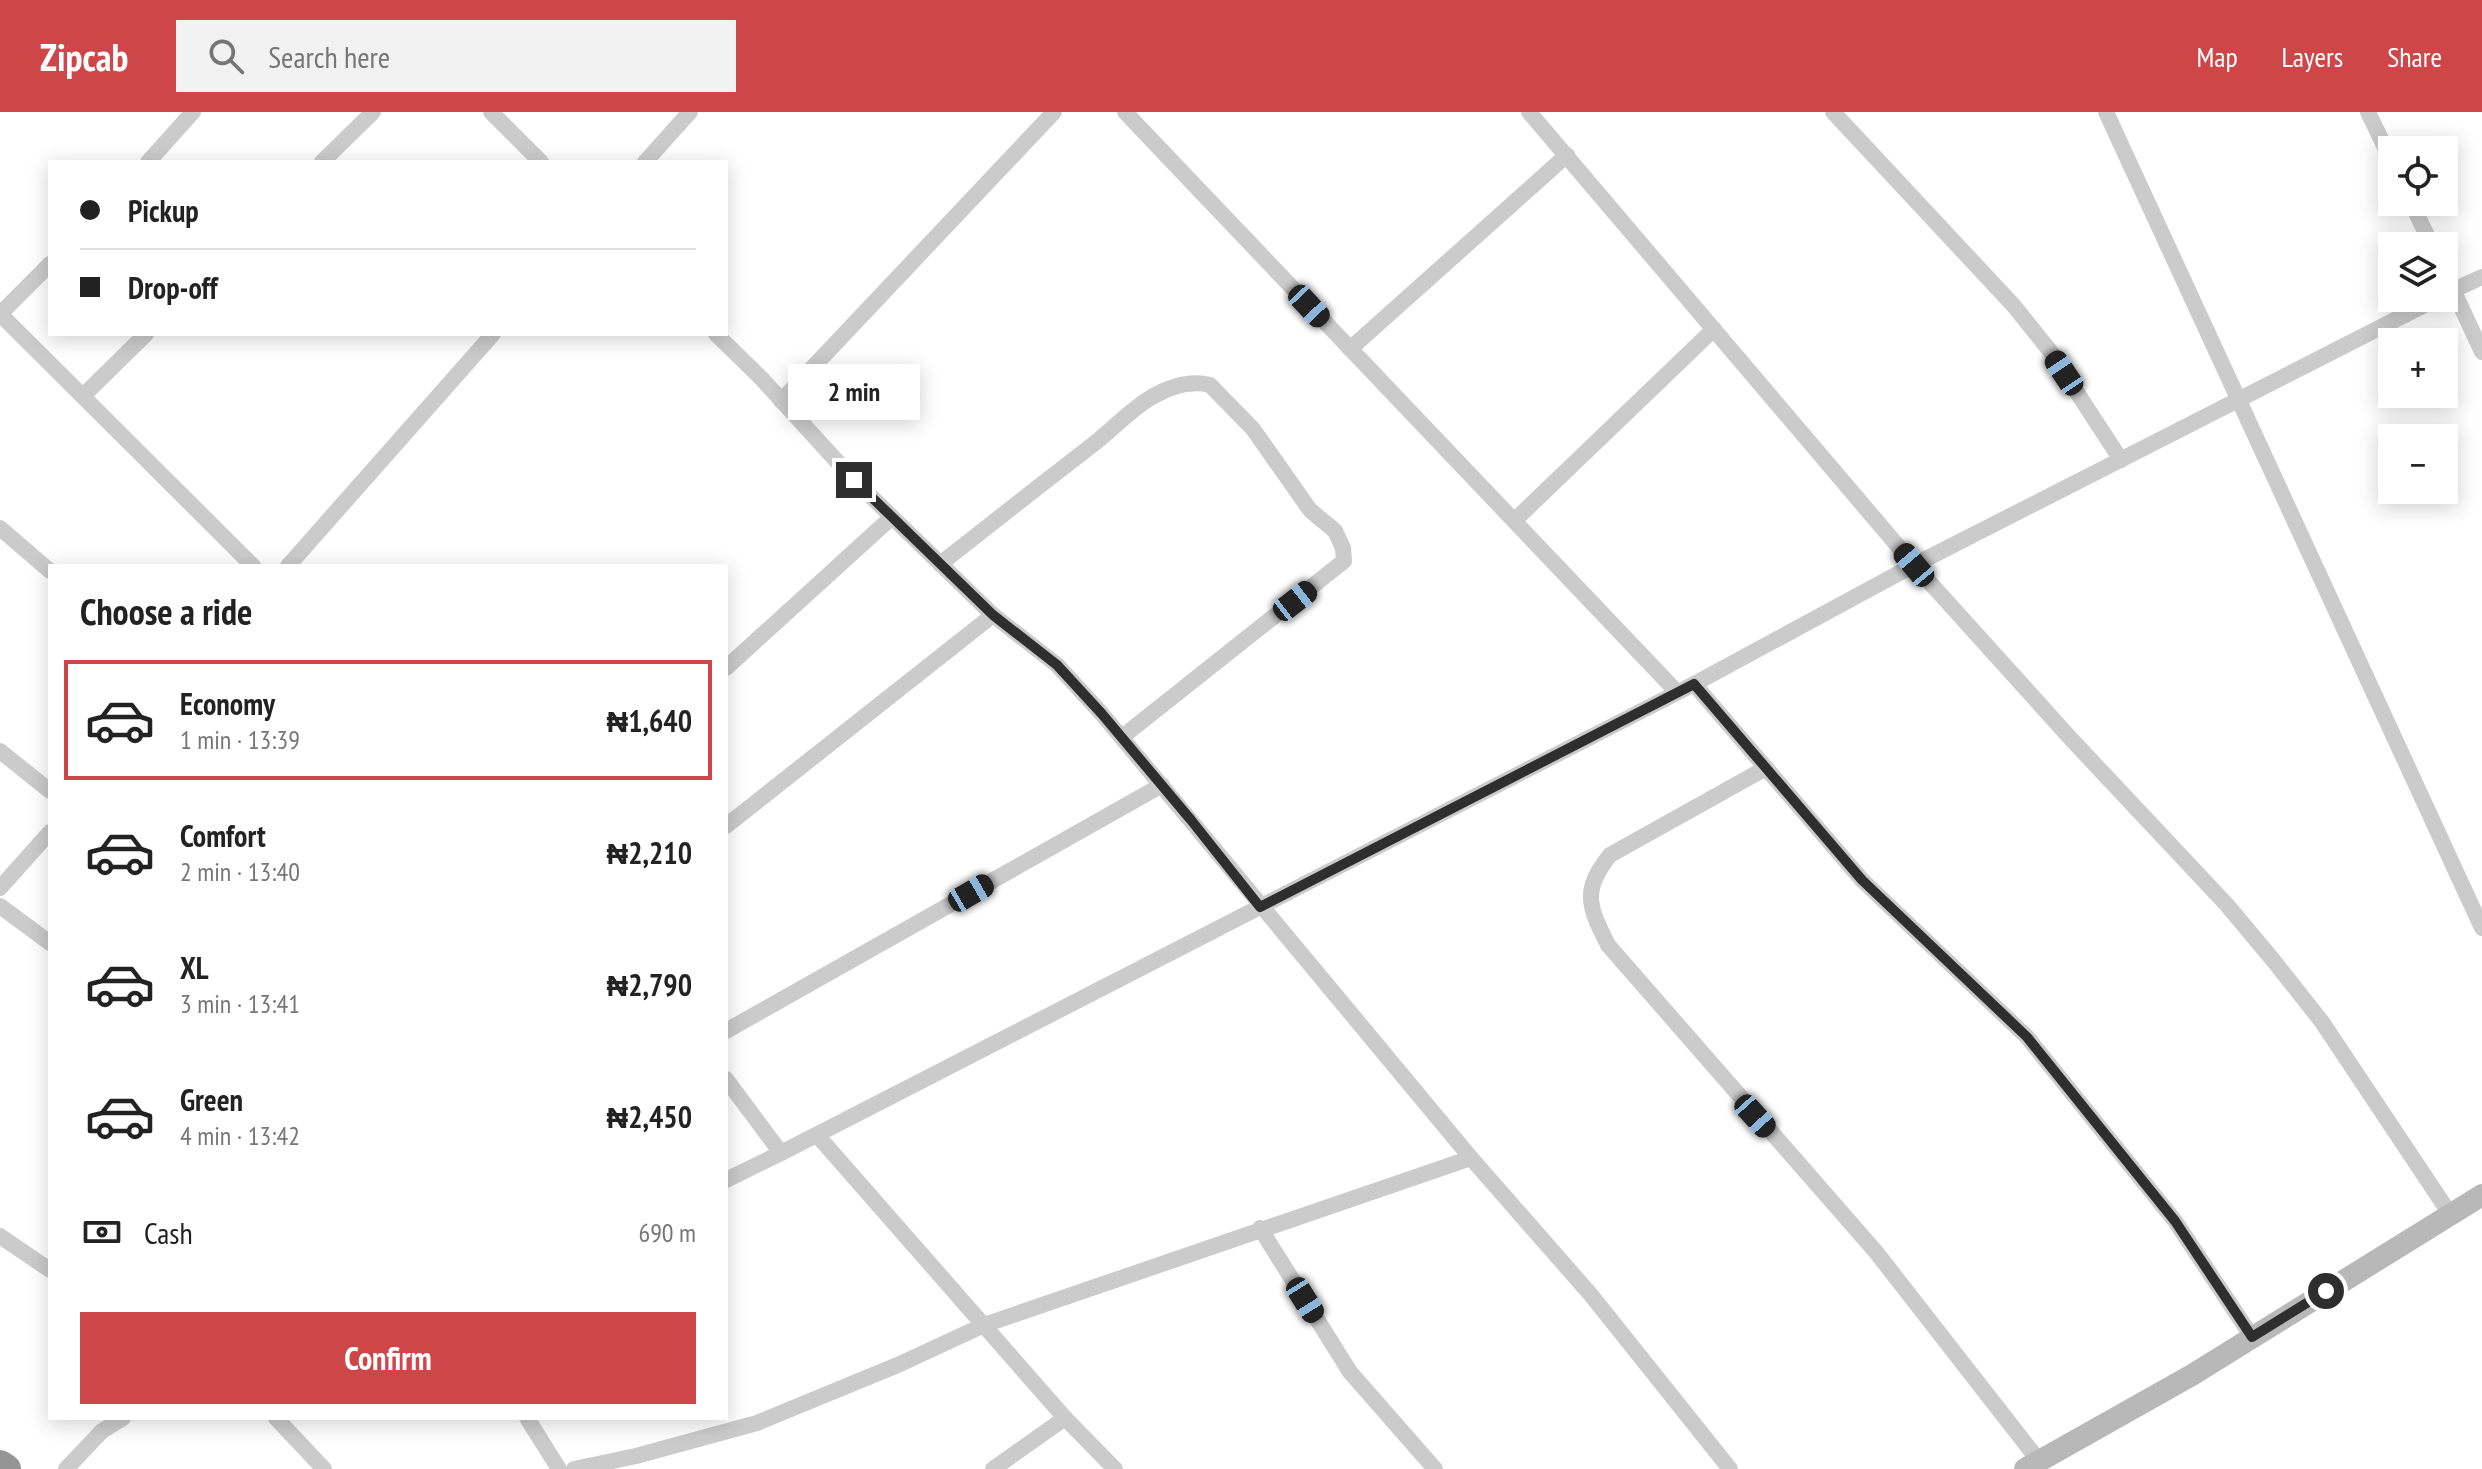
<!DOCTYPE html>
<html lang="en">
<head>
<meta charset="utf-8">
<style>
  body { margin:0; font-family:"PT Sans Narrow",sans-serif; background:#f2f2f2; color:#222; height:100vh; display:flex; flex-direction:column; font-size:30px; white-space:nowrap }
  * { box-sizing:border-box; margin:0 }
  p { font-size:26px; color:#767676 }
  .icon { flex:none; width:44px; height:44px; fill:none; stroke:currentColor; stroke-width:2; stroke-linecap:round; stroke-linejoin:round }
  .map { position:relative; flex:1; overflow:hidden }
  .sheet { position:absolute; left:48px; top:452px; width:680px; height:856px; display:flex; flex-direction:column; background:#fff; border-radius:0px; box-shadow:0 4px 20px #0003 }
  .sheet>* { flex:none }
  .hud { position:absolute; left:48px; top:48px; width:680px; height:176px; border-radius:0px; box-shadow:0 4px 20px #0003; display:grid; align-content:center; height:176px; padding:0 32px; background:#fff }
  .controls { position:absolute; left:2378px; top:24px; display:grid; gap:16px }
  .controls a { display:grid; place-items:center; width:80px; height:80px; border-radius:0px; background:#fff; box-shadow:0 4px 20px #0003; font-size:40px }
  .end { position:absolute; width:36px; height:36px; margin:-18px; border:10px solid #2e2e2e; background:#fff; box-shadow:0 0 0 4px #fff }
  .from { border-radius:50% }
  .bubble { position:absolute; height:56px; border-radius:0px; background:#fff; box-shadow:0 4px 20px #0003; font-size:26px; font-weight:800; line-height:56px; text-align:center }
  .car { position:absolute; width:24px; height:48px; margin:-24px -12px; border-radius:10px; box-shadow:0 0 6px 2px #0007; background:linear-gradient(#222 24%,#8ab4d8 0 40%,#222 0 76%,#8ab4d8 0 86%,#222 0) }
  .hud b { display:flex; align-items:center; gap:28px; height:76px; font-size:30px }
  .hud b+b { border-top:2px solid #e0e0e0 }
  .hud i { width:20px; height:20px; background:#222 }
  ul { padding:0; list-style:none }
  li { display:flex; align-items:center; gap:24px; height:120px; margin:0 16px 12px; padding:0 16px; border:4px solid transparent; border-radius:0px }
  li div { flex:1 }
  li b { display:block; font-size:30px }
  li em { font-style:normal; font-weight:800 }
  li.on { border-color:#cf4649 }
  li>.icon { width:72px; height:72px; stroke-width:1.5 }
  h2 { padding:0 32px; font-size:36px; line-height:96px }
  .pay { display:flex; align-items:center; gap:20px; height:88px; padding:0 32px; font-size:30px }
  .pay p { margin-inline-start:auto }
  .primary-button { display:flex; gap:16px; margin-top:auto; padding:16px 32px }
  .primary-button a { flex:1; height:92px; border-radius:0px; background:#cf4649; color:#fff; font-size:32px; font-weight:800; line-height:92px; text-align:center }
  header { display:flex; align-items:center; gap:48px; box-sizing:border-box; height:112px; padding:0 40px; background:#cf4649; color:#fff }
  header strong { font-size:38px }
  nav { display:flex; gap:44px; margin-inline-start:auto; font-size:28px }
  .search { width:560px; height:72px; background:#f2f2f2; display:flex; align-items:center; gap:20px; box-sizing:border-box; padding:0 28px; border-radius:0px; color:#767676; font-size:30px }
  .map>svg:first-child { display:block }
  .lines { fill:none; stroke-linecap:round; stroke-linejoin:round }
  .street { stroke:#cbcbcb; stroke-width:16 }
  .secondary { stroke:#b8b8b8; stroke-width:22 }
  .highway { stroke:#959595; stroke-width:30 }
  .route { stroke:#2e2e2e; stroke-width:10 }
</style>
</head>
<body>
<header>
<strong>Zipcab</strong>
<div class="search"><svg class="icon" aria-label="search" viewBox="0 0 24 24"><circle cx="10" cy="10" r="6"/><path d="M15 15l6 6"/></svg>Search here</div>
<nav><a>Map</a><a>Layers</a><a>Share</a></nav>
</header>
<div class="map">
<svg width="2482" height="1357" viewBox="0 0 2482 1357">
  <rect width="100%" height="100%" fill="#fff"/>
  <g class="lines">
    <g class="street">
      <path d="M491 0 541 50"/>
      <path d="M1125 0 1676 579"/>
      <path d="M1529 0 1914 453 2072 628 2227 793 2273 848 2322 910 2450 1102"/>
      <path d="M1833 0 2014 194 2050 239 2121 348"/>
      <path d="M2106 0 2482 816"/>
      <path d="M2368 0 2392 50"/>
      <path d="M148 50 193 0"/>
      <path d="M322 50 373 0"/>
      <path d="M645 50 690 0"/>
      <path d="M2411 90 2432 134"/>
      <path d="M2444 158 2482 240"/>
      <path d="M2445 182 2482 165"/>
      <path d="M0 202 253 454"/>
      <path d="M0 202 50 152"/>
      <path d="M716 222 761 266 854 368 993 503 1057 553 1102 602 1471 1046 1591 1183 1730 1357"/>
      <path d="M1350 237 1567 43"/>
      <path d="M83 284 146 222"/>
      <path d="M781 289 1054 0"/>
      <path d="M1515 408 1714 217"/>
      <path d="M0 416 50 459"/>
      <path d="M940 452C992 411 1043 371 1095 331 1114 316 1131 297 1152 285 1169 275 1190 268 1210 273L1253 317 1310 398 1335 419 1343 436 1344 449 1122 625"/>
      <path d="M288 454 493 222"/>
      <path d="M726 556 892 405"/>
      <path d="M1694 572 1862 768 2027 925 2175 1109 2252 1225"/>
      <path d="M0 639 50 679"/>
      <path d="M1766 656 1610 743C1581 779 1589 795 1608 833L1876 1140 2039 1349"/>
      <path d="M726 714 993 503"/>
      <path d="M0 776 50 720"/>
      <path d="M0 794 50 831"/>
      <path d="M726 919 1162 673"/>
      <path d="M726 967 781 1041"/>
      <path d="M817 1023 1065 1306 1115 1357"/>
      <path d="M726 1068 781 1041 1694 572 1914 453 2438 186"/>
      <path d="M1260 1116 1350 1260 1435 1357"/>
      <path d="M0 1124 50 1158"/>
      <path d="M276 1306 324 1357"/>
      <path d="M527 1306 559 1357"/>
      <path d="M66 1357 102 1319 123 1306"/>
      <path d="M574 1357 636 1344 757 1311 900 1252 984 1213 1471 1046"/>
      <path d="M993 1357 1065 1306"/>
    </g>
    <path class="secondary" d="M2025 1357 2192 1263 2482 1083"/>
    <path class="highway" d="M0 1353 6 1357"/>
  </g>
  <g class="lines">
    <path class="route" d="M854 368 993 503 1057 553 1102 602 1191 708 1260 795 1694 572 1862 768 2027 925 2175 1109 2252 1225 2326 1179"/>
  </g>
</svg>
<div class="controls">
<a><svg class="icon" aria-label="locate" viewBox="0 0 24 24"><circle cx="12" cy="12" r="6"/><path d="M12 2v4M12 18v4M2 12h4M18 12h4"/></svg></a>
<a><svg class="icon" aria-label="layers" viewBox="0 0 24 24"><path d="M12 4l9 5-9 5-9-5zM3 14l9 5 9-5"/></svg></a>
<a>+</a>
<a>−</a>
</div>
<i class="end from" style="left:2326px;top:1179px"></i>
<i class="end" style="left:854px;top:368px"></i>
<div class="bubble" style="left:788px;top:252px;width:132px">2 min</div>
<i class="car" style="left:1309px;top:194px;rotate:137deg"></i>
<i class="car" style="left:2064px;top:261px;rotate:326deg"></i>
<i class="car" style="left:1914px;top:453px;rotate:320deg"></i>
<i class="car" style="left:1295px;top:489px;rotate:52deg"></i>
<i class="car" style="left:971px;top:781px;rotate:60deg"></i>
<i class="car" style="left:1755px;top:1004px;rotate:138deg"></i>
<i class="car" style="left:1305px;top:1188px;rotate:148deg"></i>
<div class="hud">
<b><i class="from"></i>Pickup</b>
<b><i></i>Drop-off</b>
</div>
<section class="sheet">
<h2>Choose a ride</h2>
<ul>
<li class="on"><svg class="icon" aria-label="car" viewBox="0 0 24 24"><path d="M5 17H2v-5l4-1 3-4h7l3 4 3 1v5h-3M9 17h6M6 11h13"/><circle cx="7" cy="17" r="2"/><circle cx="17" cy="17" r="2"/></svg><div><b>Economy</b><p>1 min · 13:39</p></div><em>₦1,640</em></li>
<li><svg class="icon" aria-label="car" viewBox="0 0 24 24"><path d="M5 17H2v-5l4-1 3-4h7l3 4 3 1v5h-3M9 17h6M6 11h13"/><circle cx="7" cy="17" r="2"/><circle cx="17" cy="17" r="2"/></svg><div><b>Comfort</b><p>2 min · 13:40</p></div><em>₦2,210</em></li>
<li><svg class="icon" aria-label="car" viewBox="0 0 24 24"><path d="M5 17H2v-5l4-1 3-4h7l3 4 3 1v5h-3M9 17h6M6 11h13"/><circle cx="7" cy="17" r="2"/><circle cx="17" cy="17" r="2"/></svg><div><b>XL</b><p>3 min · 13:41</p></div><em>₦2,790</em></li>
<li><svg class="icon" aria-label="car" viewBox="0 0 24 24"><path d="M5 17H2v-5l4-1 3-4h7l3 4 3 1v5h-3M9 17h6M6 11h13"/><circle cx="7" cy="17" r="2"/><circle cx="17" cy="17" r="2"/></svg><div><b>Green</b><p>4 min · 13:42</p></div><em>₦2,450</em></li>
</ul>
<div class="pay"><svg class="icon" aria-label="cash" viewBox="0 0 24 24"><path d="M3 7h18v10H3z"/><circle cx="12" cy="12" r="2"/></svg>Cash<p>690 m</p></div>
<div class="primary-button"><a>Confirm</a></div>
</section>
</div>
</body>
</html>
